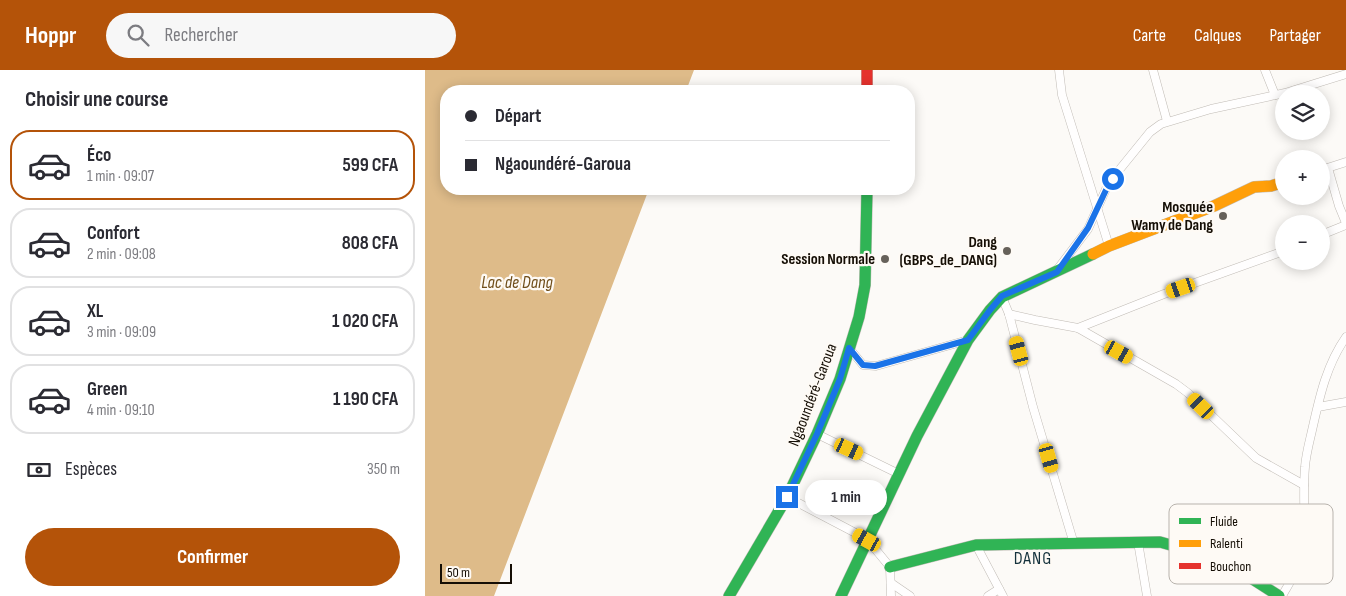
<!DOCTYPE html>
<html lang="fr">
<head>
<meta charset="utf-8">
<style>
  body { margin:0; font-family:"Sofia Sans Condensed",sans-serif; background:#f7f7f7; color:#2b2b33; height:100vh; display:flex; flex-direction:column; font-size:19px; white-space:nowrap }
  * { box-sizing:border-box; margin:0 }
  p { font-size:16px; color:#7c7c81 }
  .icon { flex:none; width:28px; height:28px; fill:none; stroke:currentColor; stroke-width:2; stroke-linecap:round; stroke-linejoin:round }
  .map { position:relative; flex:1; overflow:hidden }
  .side { display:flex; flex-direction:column; background:#fff; width:425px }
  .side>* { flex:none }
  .top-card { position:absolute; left:15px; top:15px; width:475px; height:110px; border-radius:20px; box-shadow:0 2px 12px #0003; display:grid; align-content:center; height:110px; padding:0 25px; background:#fff }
  .buttons { position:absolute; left:850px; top:15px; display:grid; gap:10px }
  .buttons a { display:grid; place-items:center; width:55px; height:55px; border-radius:50%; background:#fff; box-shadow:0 2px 12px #0003; font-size:25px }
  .scale { position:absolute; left:15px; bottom:12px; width:72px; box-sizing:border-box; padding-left:5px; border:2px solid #150e05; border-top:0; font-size:14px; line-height:18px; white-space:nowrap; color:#150e05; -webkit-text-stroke:4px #fefaf5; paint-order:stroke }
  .end { position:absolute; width:22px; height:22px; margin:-11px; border:6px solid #1a73e8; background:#fff; box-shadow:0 0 0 2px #fff }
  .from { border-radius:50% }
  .bubble { position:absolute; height:35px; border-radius:18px; background:#fff; box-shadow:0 2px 12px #0003; font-size:16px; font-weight:700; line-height:35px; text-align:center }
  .car { position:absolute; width:15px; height:30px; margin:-15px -8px; border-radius:6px; box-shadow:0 0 4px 1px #0007; background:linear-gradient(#f5c518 24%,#345 0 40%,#f5c518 0 76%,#345 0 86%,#f5c518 0) }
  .top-card b { display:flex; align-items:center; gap:18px; height:48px; font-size:19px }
  .top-card b+b { border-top:1px solid #e1e1e2 }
  .top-card i { width:12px; height:12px; background:#2b2b33 }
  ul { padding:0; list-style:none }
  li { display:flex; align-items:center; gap:15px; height:70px; margin:0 10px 8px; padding:0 15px; border:2px solid #e1e1e2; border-radius:20px }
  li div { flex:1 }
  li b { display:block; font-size:19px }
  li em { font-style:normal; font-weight:700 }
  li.active { border-color:#b45309 }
  li>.icon { width:45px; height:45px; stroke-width:1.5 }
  h2 { padding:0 25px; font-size:22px; line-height:60px }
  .pay { display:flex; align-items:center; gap:12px; height:55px; padding:0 25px; font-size:19px }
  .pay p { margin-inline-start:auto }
  .cta { display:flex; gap:10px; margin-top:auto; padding:10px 25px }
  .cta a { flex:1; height:58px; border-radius:30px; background:#b45309; color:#fff; font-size:20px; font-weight:700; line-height:58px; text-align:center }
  header { display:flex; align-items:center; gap:30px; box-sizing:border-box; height:70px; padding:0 25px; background:#b45309; color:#fff }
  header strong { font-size:24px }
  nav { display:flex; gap:28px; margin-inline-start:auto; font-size:18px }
  .search { width:350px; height:45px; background:#f7f7f7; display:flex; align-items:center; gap:12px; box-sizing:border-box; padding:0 18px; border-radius:28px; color:#7c7c81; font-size:19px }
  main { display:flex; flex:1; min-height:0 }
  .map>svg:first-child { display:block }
  .water { fill:#debb89 }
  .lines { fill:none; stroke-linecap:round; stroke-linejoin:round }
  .street-casing { stroke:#c0bbb5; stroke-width:9 }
  .fast-casing { stroke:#c0bbb5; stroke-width:12 }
  .slow-casing { stroke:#c0bbb5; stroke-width:12 }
  .jam-casing { stroke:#c0bbb5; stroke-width:12 }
  .street { stroke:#fffefe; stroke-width:8 }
  .fast { stroke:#30b455; stroke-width:11 }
  .slow { stroke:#ff9f0a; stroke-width:11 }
  .jam { stroke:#e5322d; stroke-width:11 }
  .route { stroke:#1a73e8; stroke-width:6 }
  .poi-dot { fill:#66615a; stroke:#fefaf5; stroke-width:2 }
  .labels { text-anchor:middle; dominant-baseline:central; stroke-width:4.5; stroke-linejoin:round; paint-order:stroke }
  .poi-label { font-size:16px; font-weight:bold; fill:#150e05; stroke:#fefaf5; text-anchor:end }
  .street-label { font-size:16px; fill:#150e05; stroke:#fefaf5 }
  .water-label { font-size:18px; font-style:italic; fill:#704e1a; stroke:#fefaf5 }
  .neighbourhood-label { font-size:18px; letter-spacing:1px; fill:#15323d; stroke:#fefaf5 }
  .key { fill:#fefaf5; stroke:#b8b3ad; stroke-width:1 }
  .key-label { font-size:14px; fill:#150e05 }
</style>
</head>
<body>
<header>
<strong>Hoppr</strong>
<div class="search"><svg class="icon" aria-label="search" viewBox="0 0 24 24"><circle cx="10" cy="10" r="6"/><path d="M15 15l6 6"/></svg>Rechercher</div>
<nav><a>Carte</a><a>Calques</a><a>Partager</a></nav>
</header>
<main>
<section class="side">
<h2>Choisir une course</h2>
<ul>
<li class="active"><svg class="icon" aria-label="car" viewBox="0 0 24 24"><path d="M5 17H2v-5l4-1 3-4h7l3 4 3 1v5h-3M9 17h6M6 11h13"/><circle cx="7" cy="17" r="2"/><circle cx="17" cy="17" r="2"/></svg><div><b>Éco</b><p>1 min · 09:07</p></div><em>599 CFA</em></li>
<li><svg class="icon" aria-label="car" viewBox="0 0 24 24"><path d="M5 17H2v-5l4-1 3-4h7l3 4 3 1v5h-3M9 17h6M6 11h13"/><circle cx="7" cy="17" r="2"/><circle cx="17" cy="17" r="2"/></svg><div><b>Confort</b><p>2 min · 09:08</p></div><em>808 CFA</em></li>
<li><svg class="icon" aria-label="car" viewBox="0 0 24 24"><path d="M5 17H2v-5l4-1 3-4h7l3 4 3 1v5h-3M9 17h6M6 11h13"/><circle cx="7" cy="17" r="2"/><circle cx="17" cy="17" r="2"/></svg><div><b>XL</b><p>3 min · 09:09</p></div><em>1 020 CFA</em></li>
<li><svg class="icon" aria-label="car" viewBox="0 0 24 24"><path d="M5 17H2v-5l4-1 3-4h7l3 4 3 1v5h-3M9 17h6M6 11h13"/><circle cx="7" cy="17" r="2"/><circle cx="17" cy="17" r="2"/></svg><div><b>Green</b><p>4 min · 09:10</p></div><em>1 190 CFA</em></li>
</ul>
<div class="pay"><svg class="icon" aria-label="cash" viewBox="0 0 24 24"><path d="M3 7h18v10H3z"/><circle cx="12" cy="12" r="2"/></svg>Espèces<p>350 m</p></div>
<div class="cta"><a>Confirmer</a></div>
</section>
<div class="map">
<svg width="921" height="526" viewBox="0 0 921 526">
  <rect width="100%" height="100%" fill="#fcfaf7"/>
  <path class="water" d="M0 0H269L261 21H21V119H224L69 526H0Z"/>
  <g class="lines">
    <g class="street-casing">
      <g id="street">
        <path d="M634 0 637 25 684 176"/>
        <path d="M728 0 742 51"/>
        <path d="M840 0 850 25"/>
        <path d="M903 98 914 136 921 153"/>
        <path d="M896 100 921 92"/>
        <path d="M896 165 921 155"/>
        <path d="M632 200 663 159 681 119 695 99 725 62 736 54 786 39 860 23 921 4"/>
        <path d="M577 227 584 244 608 337 649 474"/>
        <path d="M584 244 610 250 653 258 751 314 763 323 831 388 879 415"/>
        <path d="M653 258 739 224 859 181"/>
        <path d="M424 278 438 295 451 296 543 270"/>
        <path d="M893 337 921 332"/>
        <path d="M392 364 474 404"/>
        <path d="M362 427 442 469 465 497 466 526"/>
        <path d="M713 472 722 526"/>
        <path d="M551 475 578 526"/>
        <path d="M466 513 485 526"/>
        <path d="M563 526 574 519"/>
        <path d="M857 526C863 515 871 504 874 492 883 461 877 429 880 397 881 383 885 370 888 356 895 325 902 294 921 267"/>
      </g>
    </g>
    <g class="fast-casing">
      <g id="fast">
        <path d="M465 497 551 475 735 472 767 481 797 493 826 508 854 526"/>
        <path d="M304 526 362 427 392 364 415 309 434 247 440 215 442 119"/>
        <path d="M416 526 492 366 543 270 565 240 577 227 668 184"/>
      </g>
    </g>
    <g class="slow-casing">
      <path id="slow" d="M668 184 684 176 789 136 829 117 846 116 859 112"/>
    </g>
    <g class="jam-casing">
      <path id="jam" d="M442 0V21"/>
    </g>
    <use href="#street" class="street"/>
    <use href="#fast" class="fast"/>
    <use href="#slow" class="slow"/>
    <use href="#jam" class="jam"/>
  </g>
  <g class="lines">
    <path class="route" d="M362 427 392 364 415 309 424 278 438 295 450 296 543 270 565 240 577 226 632 202 663 158 681 120 688 109"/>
  </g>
  <g class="poi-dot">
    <circle cx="798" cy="146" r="5"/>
    <circle cx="582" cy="181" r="5"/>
    <circle cx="460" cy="189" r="5"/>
  </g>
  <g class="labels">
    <g class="poi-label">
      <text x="788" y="137">Mosquée<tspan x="788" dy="18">Wamy de Dang</tspan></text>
      <text x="572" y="172">Dang<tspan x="572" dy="18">(GBPS_de_DANG)</tspan></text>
      <text x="450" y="189">Session Normale</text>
    </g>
    <g class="street-label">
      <text transform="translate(388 325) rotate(-69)">Ngaoundéré-Garoua</text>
    </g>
    <g class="water-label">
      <text x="92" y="212">Lac de Dang</text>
    </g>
    <g class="neighbourhood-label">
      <text x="608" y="488">DANG</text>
    </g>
  </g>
  <rect x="744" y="434" width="164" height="80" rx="8" class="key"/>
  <rect x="754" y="448" width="22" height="6" fill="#30b455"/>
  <rect x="754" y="470" width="22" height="7" fill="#ff9f0a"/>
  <rect x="754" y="493" width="22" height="6" fill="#e5322d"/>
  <g class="key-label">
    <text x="785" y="456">Fluide</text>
    <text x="785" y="478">Ralenti</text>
    <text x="785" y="501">Bouchon</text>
  </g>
</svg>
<div class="buttons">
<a><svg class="icon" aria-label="layers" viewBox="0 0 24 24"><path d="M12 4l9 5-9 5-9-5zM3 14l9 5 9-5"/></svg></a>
<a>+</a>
<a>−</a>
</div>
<div class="scale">50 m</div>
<i class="end from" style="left:688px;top:109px"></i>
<i class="end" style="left:362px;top:427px"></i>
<div class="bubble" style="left:380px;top:410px;width:82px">1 min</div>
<i class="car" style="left:756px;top:218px;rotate:251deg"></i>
<i class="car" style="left:594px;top:281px;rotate:345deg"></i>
<i class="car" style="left:694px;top:282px;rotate:119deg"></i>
<i class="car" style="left:776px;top:336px;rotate:314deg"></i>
<i class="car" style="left:424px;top:379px;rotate:115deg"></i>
<i class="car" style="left:624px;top:388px;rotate:164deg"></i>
<i class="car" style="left:442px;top:470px;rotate:299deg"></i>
<div class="top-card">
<b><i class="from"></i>Départ</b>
<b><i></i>Ngaoundéré-Garoua</b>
</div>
</div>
</main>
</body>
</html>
